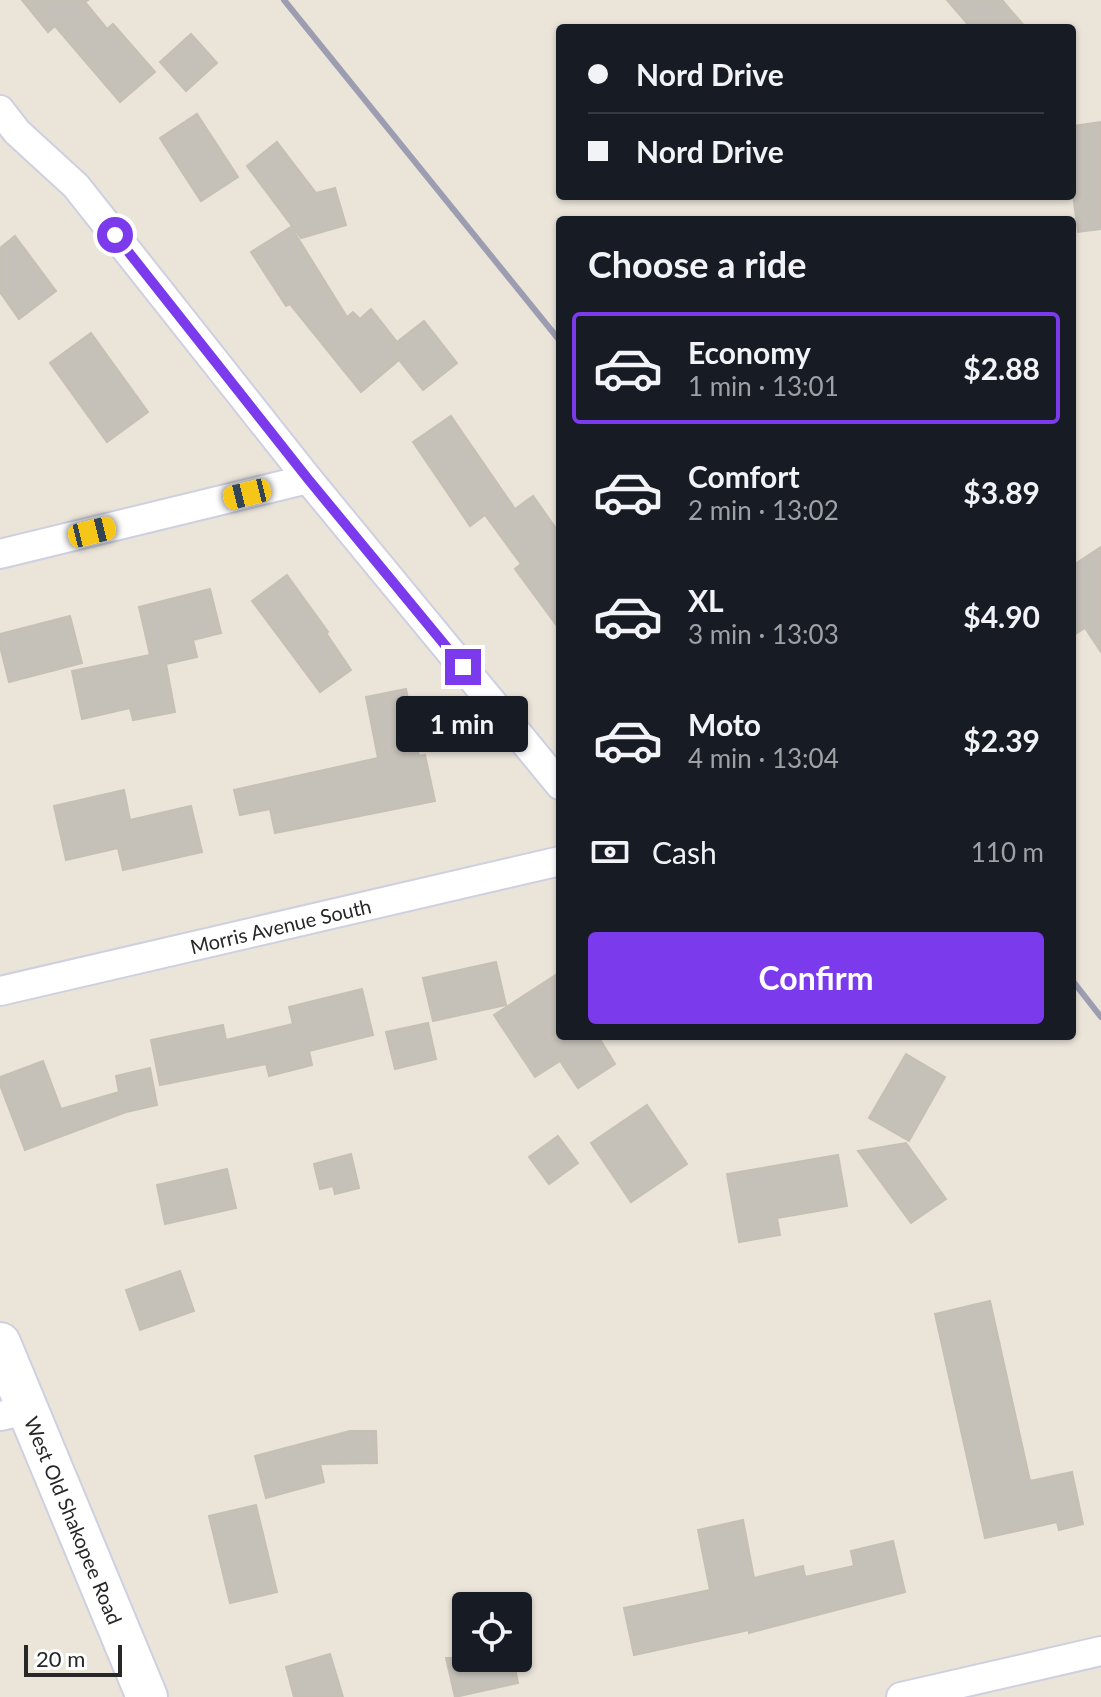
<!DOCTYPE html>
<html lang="en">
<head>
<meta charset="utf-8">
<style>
  body { margin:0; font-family:Lato,sans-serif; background:#242831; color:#f1f3f6; height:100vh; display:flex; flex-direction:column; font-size:30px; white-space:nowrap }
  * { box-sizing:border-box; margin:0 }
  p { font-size:26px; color:#9ea1a6 }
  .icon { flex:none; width:44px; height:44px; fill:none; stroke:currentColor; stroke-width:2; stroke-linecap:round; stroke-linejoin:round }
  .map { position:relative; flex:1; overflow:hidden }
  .sheet { position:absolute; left:556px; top:216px; width:520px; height:824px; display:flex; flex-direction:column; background:#171b24; border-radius:8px; box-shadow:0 2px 6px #0004 }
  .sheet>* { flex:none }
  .top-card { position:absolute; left:556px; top:24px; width:520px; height:176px; border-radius:8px; box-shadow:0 2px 6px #0004; display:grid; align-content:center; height:176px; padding:0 32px; background:#171b24 }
  .tools { position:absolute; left:452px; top:1592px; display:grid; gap:16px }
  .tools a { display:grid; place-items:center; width:80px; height:80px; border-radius:8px; background:#171b24; box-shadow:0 2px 6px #0004; font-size:40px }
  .scale { position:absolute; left:24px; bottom:20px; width:98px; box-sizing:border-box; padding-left:8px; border:4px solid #272727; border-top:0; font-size:22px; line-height:28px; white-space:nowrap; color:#272727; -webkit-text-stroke:6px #fff; paint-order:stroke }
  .end { position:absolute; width:36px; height:36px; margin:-18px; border:10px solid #7c3aed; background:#fff; box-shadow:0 0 0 4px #fff }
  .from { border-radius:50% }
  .bubble { position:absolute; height:56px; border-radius:8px; background:#171b24; box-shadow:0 2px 6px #0004; font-size:26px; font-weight:700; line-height:56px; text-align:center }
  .car { position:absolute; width:24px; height:48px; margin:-24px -12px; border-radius:10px; box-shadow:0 0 6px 2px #0007; background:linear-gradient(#f5c518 24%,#345 0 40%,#f5c518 0 76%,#345 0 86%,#f5c518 0) }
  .top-card b { display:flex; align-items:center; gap:28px; height:76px; font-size:30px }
  .top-card b+b { border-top:2px solid #363941 }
  .top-card i { width:20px; height:20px; background:#f1f3f6 }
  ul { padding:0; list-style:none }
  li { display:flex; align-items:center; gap:24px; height:112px; margin:0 16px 12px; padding:0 16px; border:4px solid transparent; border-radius:8px }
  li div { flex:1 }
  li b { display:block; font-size:30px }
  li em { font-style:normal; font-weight:700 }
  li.on { border-color:#7c3aed }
  li>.icon { width:72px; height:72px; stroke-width:1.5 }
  h2 { padding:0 32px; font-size:36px; line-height:96px }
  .pay { display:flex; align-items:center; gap:20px; height:88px; padding:0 32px; font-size:30px }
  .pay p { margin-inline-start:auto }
  .primary-button { display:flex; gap:16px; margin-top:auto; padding:16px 32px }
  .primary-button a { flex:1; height:92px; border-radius:8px; background:#7c3aed; color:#fff; font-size:32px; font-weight:700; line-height:92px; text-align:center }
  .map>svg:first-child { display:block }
  .building { fill:#c5c1b9; stroke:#c5c0b3; stroke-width:2 }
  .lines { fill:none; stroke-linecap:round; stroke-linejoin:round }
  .minor-casing { stroke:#ced0e0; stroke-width:32 }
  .secondary-casing { stroke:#ced0e0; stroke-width:44 }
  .minor { stroke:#fff; stroke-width:28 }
  .secondary { stroke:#fff; stroke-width:40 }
  .rail { stroke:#9c9db1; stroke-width:6 }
  .route { stroke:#7c3aed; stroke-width:10 }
  .labels { text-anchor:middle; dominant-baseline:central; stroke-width:7; stroke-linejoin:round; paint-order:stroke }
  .street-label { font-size:20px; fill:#272727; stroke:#fff }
</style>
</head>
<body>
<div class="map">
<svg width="1101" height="1697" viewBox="0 0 1101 1697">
  <rect width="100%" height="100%" fill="#eae4d9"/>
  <g class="building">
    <path d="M22 0H88L85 2 107 29 113 24 155 72 120 102 55 26 48 32Z"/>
    <path d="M947 0H1002L1026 28H971Z"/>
    <path d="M191 34 217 63 186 91 160 62Z"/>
    <path d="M197 114 238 177 201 201 160 138Z"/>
    <path d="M1101 122V229L1078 232 1072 188V126Z"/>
    <path d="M277 142 316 193 335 188 346 225 301 238 247 166Z"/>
    <path d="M291 227 347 317 353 312 360 319 371 309 397 342 424 321 457 363 423 390 399 360 361 392 290 304 286 306 251 252Z"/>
    <path d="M15 236 56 291 19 319 0 292V248Z"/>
    <path d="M91 333 148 412 107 442 50 363Z"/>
    <path d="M451 416 515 509 533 496 560 534V630L515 569 521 564 485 515 470 526 413 442Z"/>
    <path d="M1101 547V652L1085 628 1072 636V566Z"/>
    <path d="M287 575 328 632 326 633 351 670 320 692 252 601Z"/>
    <path d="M210 589 221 633 193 640 197 657 166 664 175 712 133 720 130 708 82 719 72 671 150 655 139 607Z"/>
    <path d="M70 616 82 663 9 682 0 646V634Z"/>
    <path d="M406 689 419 756 425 755 435 801 275 833 270 809 240 815 234 790 378 758 366 697Z"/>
    <path d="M124 790 130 820 191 806 202 852 123 870 118 848 66 860 54 806Z"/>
    <path d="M496 962 506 1005 433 1021 423 978Z"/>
    <path d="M560 972V1036H598L615 1064 578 1088 560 1061 535 1077 494 1015Z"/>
    <path d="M362 989 373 1035 309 1051 312 1065 269 1076 266 1064 160 1085 151 1040 223 1025 226 1040 293 1024 289 1007Z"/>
    <path d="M428 1023 436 1059 395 1069 386 1032Z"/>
    <path d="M906 1054 945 1077 909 1141 869 1118Z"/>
    <path d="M43 1061 61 1109 119 1092 116 1076 150 1068 157 1105 126 1112 25 1150 0 1085V1077Z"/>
    <path d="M647 1105 687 1164 631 1202 591 1143Z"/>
    <path d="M558 1136 578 1163 549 1184 529 1157Z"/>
    <path d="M906 1143 946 1199 911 1223 858 1151Z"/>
    <path d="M351 1154 359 1188 335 1194 333 1186 320 1189 314 1164Z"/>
    <path d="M838 1155 847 1206 777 1218 780 1235 739 1242 727 1174Z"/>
    <path d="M227 1169 236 1208 165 1224 157 1185Z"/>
    <path d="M180 1271 194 1311 140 1330 126 1290Z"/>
    <path d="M990 1301 1030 1481 1072 1472 1083 1524 1059 1530 1057 1522 985 1538 935 1314Z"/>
    <path d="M350 1431H376L377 1463 320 1464 324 1482 266 1498 255 1456Z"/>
    <path d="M256 1505 277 1592 230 1603 209 1516Z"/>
    <path d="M743 1520 754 1578 803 1566 805 1577 854 1566 851 1551 893 1541 905 1592 749 1633V1630L634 1655 624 1608 710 1590 698 1530Z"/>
    <path d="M330 1654 343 1697H294L286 1667Z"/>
    <path d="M446 1658H513L518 1683 455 1697Z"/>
  </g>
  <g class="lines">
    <g class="minor-casing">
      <g id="minor">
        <path d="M0 110 17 132 76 186 308 479 560 785"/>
        <path d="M0 554 308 479"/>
        <path id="s1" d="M0 991 560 861"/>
        <path d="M0 1416 28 1410"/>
        <path d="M901 1697 1101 1651"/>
      </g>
    </g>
    <g class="secondary-casing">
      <g id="secondary">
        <path id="s2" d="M0 1343 147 1697"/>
      </g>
    </g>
    <use href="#minor" class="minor"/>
    <use href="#secondary" class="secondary"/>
    <g class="rail">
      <path d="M284 0 560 341"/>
      <path d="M1072 980 1101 1017"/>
    </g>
  </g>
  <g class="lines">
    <path class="route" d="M115 235 308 479 463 667"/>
  </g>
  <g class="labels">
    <g class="street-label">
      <text stroke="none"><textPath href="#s1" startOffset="288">Morris Avenue South</textPath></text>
      <text stroke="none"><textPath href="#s2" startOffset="192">West Old Shakopee Road</textPath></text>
    </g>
  </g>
</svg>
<div class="tools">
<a><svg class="icon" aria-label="locate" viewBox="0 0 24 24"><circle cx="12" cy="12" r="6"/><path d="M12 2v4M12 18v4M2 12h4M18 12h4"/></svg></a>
</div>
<div class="scale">20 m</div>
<i class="end from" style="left:115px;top:235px"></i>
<i class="end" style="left:463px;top:667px"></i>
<div class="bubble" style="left:396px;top:696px;width:132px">1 min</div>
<i class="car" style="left:247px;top:494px;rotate:256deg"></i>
<i class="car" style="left:92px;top:532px;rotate:76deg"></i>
<div class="top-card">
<b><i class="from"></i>Nord Drive</b>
<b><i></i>Nord Drive</b>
</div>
<section class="sheet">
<h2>Choose a ride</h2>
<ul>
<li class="on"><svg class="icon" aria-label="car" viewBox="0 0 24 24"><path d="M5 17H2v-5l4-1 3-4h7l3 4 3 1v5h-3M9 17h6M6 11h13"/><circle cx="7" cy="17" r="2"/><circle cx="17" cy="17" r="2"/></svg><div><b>Economy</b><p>1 min · 13:01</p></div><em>$2.88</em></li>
<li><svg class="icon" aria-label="car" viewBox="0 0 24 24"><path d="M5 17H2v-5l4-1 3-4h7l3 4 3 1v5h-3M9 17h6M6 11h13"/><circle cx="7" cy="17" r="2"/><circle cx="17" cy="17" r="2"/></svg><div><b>Comfort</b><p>2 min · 13:02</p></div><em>$3.89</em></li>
<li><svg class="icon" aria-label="car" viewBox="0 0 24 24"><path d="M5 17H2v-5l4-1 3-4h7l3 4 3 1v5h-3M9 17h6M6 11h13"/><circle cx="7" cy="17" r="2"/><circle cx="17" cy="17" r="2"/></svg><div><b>XL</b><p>3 min · 13:03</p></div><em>$4.90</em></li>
<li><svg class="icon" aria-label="car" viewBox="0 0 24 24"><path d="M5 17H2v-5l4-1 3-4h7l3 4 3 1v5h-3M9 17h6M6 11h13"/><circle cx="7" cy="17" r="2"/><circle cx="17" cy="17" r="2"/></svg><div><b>Moto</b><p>4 min · 13:04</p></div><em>$2.39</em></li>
</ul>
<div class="pay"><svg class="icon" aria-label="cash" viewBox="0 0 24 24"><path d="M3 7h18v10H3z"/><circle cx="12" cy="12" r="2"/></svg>Cash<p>110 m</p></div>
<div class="primary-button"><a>Confirm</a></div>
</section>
</div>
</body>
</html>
